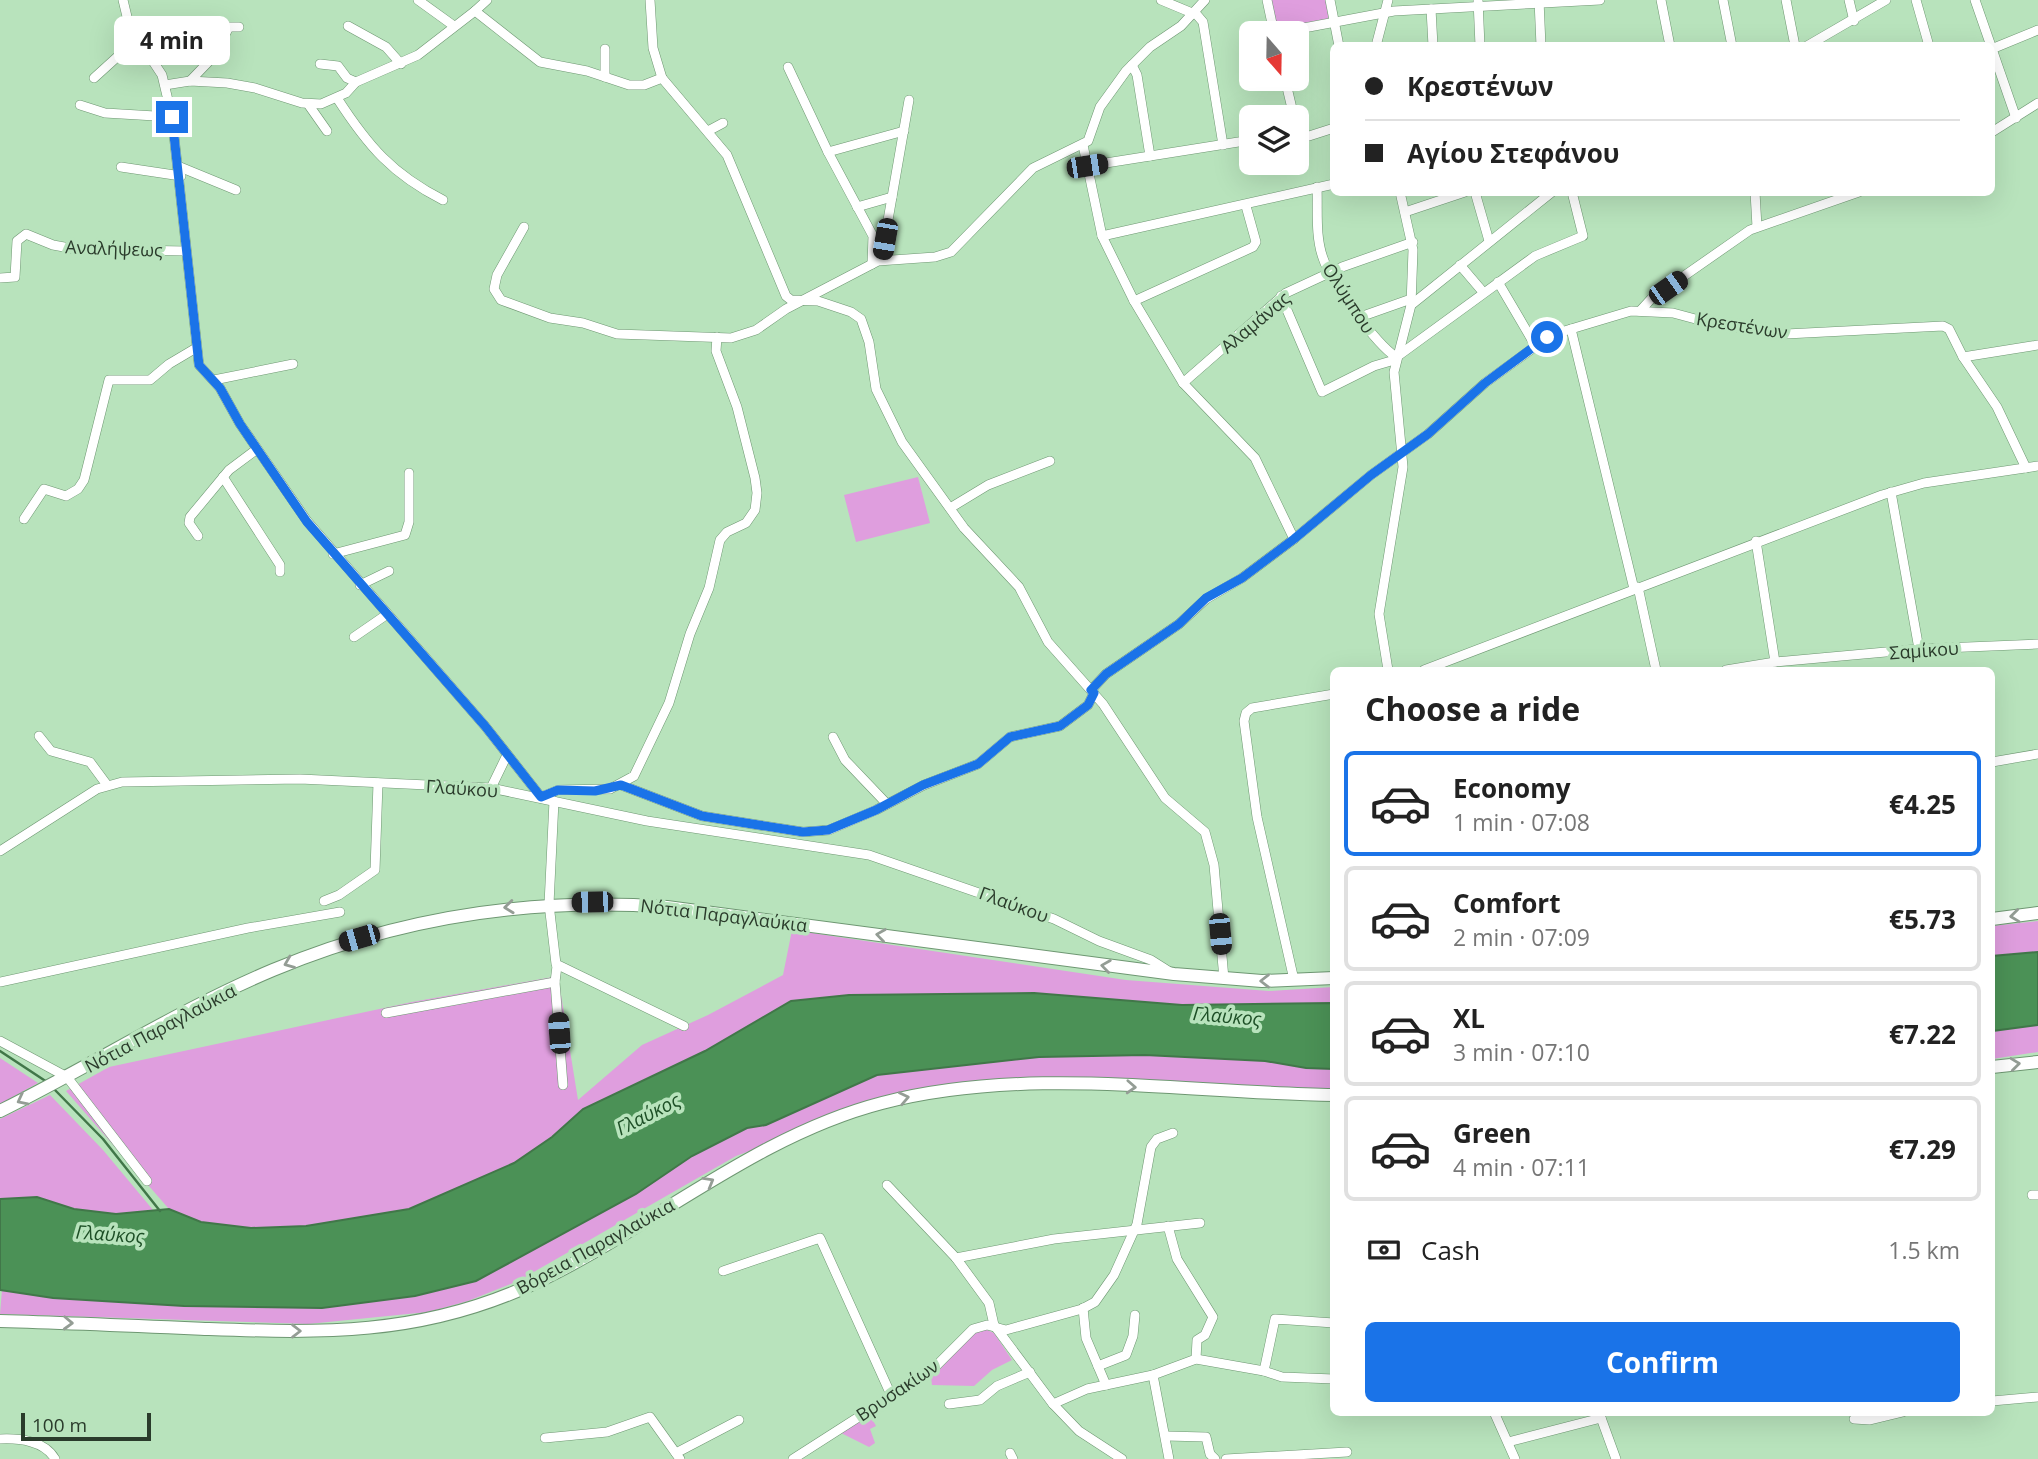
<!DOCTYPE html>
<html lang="en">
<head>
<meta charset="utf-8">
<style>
  body { margin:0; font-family:"Open Sans",sans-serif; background:#f2f2f2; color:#222; height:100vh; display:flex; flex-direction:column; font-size:26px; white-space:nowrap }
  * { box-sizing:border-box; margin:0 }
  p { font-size:23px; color:#767676 }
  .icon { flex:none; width:38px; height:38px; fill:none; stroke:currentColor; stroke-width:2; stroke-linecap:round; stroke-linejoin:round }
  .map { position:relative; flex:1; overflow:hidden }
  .sheet { position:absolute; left:1330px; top:667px; width:665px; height:749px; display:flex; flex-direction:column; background:#fff; border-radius:10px; box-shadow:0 7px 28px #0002 }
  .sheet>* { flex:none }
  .hud { position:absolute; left:1330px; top:42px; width:665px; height:154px; border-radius:10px; box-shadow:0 7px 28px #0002; display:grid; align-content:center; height:154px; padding:0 35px; background:#fff }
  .needle { width:46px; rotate:160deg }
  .tools { position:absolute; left:1239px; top:21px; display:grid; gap:14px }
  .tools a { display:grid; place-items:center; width:70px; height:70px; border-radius:10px; background:#fff; box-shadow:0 7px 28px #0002; font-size:35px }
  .scale { position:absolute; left:21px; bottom:18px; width:130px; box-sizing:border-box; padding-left:7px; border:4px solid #2a3b2b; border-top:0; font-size:19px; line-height:24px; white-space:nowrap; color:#2a3b2b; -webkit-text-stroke:5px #b8e3bc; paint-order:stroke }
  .end { position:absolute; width:32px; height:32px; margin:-16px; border:9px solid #1a73e8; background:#fff; box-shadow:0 0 0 4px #fff }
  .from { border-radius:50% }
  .bubble { position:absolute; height:49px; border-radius:10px; background:#fff; box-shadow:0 7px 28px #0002; font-size:23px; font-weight:700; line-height:49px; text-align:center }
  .car { position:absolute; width:21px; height:42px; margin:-21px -10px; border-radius:9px; box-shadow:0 0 5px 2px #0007; background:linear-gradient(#222 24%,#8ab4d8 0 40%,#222 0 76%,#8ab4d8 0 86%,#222 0) }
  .hud b { display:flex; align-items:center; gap:24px; height:66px; font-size:26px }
  .hud b+b { border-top:2px solid #e0e0e0 }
  .hud i { width:18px; height:18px; background:#222 }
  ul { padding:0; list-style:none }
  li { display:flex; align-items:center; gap:21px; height:105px; margin:0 14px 10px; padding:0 21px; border:4px solid #e0e0e0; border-radius:10px }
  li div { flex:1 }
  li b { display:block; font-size:26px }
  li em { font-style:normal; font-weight:700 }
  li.on { border-color:#1a73e8 }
  li>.icon { width:63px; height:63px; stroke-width:1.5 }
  h2 { padding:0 35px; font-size:32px; line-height:84px }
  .pay { display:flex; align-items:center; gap:18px; height:77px; padding:0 35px; font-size:26px }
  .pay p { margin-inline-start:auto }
  .action { display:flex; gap:14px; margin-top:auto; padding:14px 35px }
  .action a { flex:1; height:80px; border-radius:10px; background:#1a73e8; color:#fff; font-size:28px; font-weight:700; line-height:80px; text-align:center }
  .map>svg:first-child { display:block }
  .green { fill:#df9ede }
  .water { fill:#4b9156; stroke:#417749; stroke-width:2 }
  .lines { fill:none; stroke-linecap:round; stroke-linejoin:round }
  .stream { stroke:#417749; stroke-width:2.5 }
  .minor-casing { stroke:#6e9772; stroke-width:10 }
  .major-casing { stroke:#6e9772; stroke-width:14 }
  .minor { stroke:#fff; stroke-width:9 }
  .major { stroke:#fff; stroke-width:12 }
  .oneway { stroke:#949d95 }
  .route { stroke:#1a73e8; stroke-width:9 }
  .labels { text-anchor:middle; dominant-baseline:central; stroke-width:7; stroke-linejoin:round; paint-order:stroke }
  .street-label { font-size:18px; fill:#2a3b2b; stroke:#b8e3bc }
  .water-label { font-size:19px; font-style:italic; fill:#1d4f26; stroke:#b8e3bc }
</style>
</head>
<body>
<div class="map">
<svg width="2038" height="1459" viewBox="0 0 2038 1459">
  <rect width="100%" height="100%" fill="#b8e3bc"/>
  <g class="green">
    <path d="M1271 0H1326L1329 20 1277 29Z"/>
    <path d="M918 477 930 523 856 542 844 495Z"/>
    <path d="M2038 921V952L1992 956V926Z"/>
    <path d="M792 930 1126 980 1269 991 1333 987V1003L1182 1005 1034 993 791 1001 705 1051 583 1109 552 1138 514 1163 462 1188 409 1209 305 1226 251 1228 201 1222 169 1209 66 1091 109 1067 412 1002 558 976 578 1100 642 1045 708 1015 783 975Z"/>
    <path d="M2038 1025V1052L1992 1059V1032Z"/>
    <path d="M1145 1055 1265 1061 1306 1068 1333 1069V1090L1109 1080 899 1097 736 1156 518 1281 468 1301 428 1312 308 1324 0 1314 2 1290 53 1298 184 1306 322 1308 415 1296 476 1281 636 1194 692 1156 747 1128 766 1125 877 1075 1039 1056Z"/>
    <path d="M0 1058 38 1083 0 1104Z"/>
    <path d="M50 1095 103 1150 153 1210 116 1214 74 1209 37 1197 0 1199V1119Z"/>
    <path d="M985 1329 994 1333 1012 1360 992 1370 974 1386 932 1385 931 1377C952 1362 960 1337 985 1329Z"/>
    <path d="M870 1415 876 1426 870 1429 875 1443 869 1447 841 1433Z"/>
  </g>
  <g class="water">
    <path d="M2038 952V1025L1992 1031V956Z"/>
    <path d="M1034 993 1182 1005 1333 1003V1069L1306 1068 1265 1061 1145 1055 1039 1057 877 1075 766 1125 747 1128 692 1156 636 1194 476 1281 415 1296 322 1308 184 1306 53 1298 0 1290V1199L37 1197 74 1209 116 1214 169 1209 201 1222 251 1228 306 1226 409 1209 514 1163 552 1137 583 1109 705 1051 791 1001 849 995Z"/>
  </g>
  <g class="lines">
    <g class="stream">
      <path d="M0 1051 47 1082"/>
      <path d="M54 1089 103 1139 160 1211"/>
    </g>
    <g class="minor-casing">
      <g id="minor">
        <path d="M123 0 129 25 162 75 172 117 199 365 220 388 240 424 307 521 485 726 541 797 558 790 610 789 634 776 669 703 690 634 709 588 720 540 727 532 746 523 755 510 757 493 755 478 737 407 716 351 717 337"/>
        <path d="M418 0 454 26"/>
        <path d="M650 0 653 48 662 78"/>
        <path d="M1161 0 1197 15 1203 22 1223 145"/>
        <path d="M1267 0 1274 33"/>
        <path d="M1330 0 1339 46"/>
        <path d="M1478 0 1480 46"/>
        <path d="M1539 0 1541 46"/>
        <path d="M1661 0 1670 46"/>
        <path d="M1723 0 1732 46"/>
        <path d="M1786 0 1795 46"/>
        <path d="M1849 0 1854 21"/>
        <path d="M1916 0 1929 46"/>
        <path d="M1975 0 2016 118"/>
        <path d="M1431 9 1433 46"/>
        <path d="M475 11 487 0"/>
        <path d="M348 26 386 47 401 64"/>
        <path d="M1277 33 1394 11 1600 0"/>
        <path d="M141 43 172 22"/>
        <path d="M1376 46 1388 0"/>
        <path d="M1807 46 1886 0"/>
        <path d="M1994 48 2038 30"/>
        <path d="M605 49V77"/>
        <path d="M320 64 338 66 347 78 356 82"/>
        <path d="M1132 65 1137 75 1150 156"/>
        <path d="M788 67 828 152 873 236 872 264"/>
        <path d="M94 78 138 38"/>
        <path d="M1285 79 1294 117"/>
        <path d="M190 81 214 56 229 27H239"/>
        <path d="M165 85 190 81 227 83 255 88 302 103 321 104 346 93 356 82 418 55 475 11 540 62 587 71 629 85H644L662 78 727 155 786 296 791 300 818 301 851 312 861 319 869 342 876 389 902 442 964 528 1019 587 1048 642 1103 704 1165 798 1205 832 1214 865 1224 979"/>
        <path d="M337 98C368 146 392 174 443 200"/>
        <path d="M308 104 327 131"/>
        <path d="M80 105 105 113 172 117"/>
        <path d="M708 131 723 123"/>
        <path d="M1992 132 2038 103"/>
        <path d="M1297 136H1309L1334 128"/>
        <path d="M1083 145 1102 236 1134 301 1183 383 1255 458 1294 539"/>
        <path d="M828 152 904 131"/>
        <path d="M1087 166 1251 140"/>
        <path d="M121 167 181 176"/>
        <path d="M180 167 236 190"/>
        <path d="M1317 187C1318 210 1315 236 1323 258 1331 282 1375 343 1396 357"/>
        <path d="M1475 192 1489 241"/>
        <path d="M1755 192 1757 227"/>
        <path d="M857 207 892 197"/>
        <path d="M1405 212 1465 192"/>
        <path d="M524 227 497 275 494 289 501 300 550 318 583 323 617 334 731 338 756 330 786 309 878 261 935 257 951 252 1033 168 1088 141 1100 107 1126 71 1150 47 1181 26 1205 0"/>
        <path d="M1102 236 1334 184"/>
        <path d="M881 260 909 100"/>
        <path d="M1460 265 1483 292"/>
        <path d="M0 278 15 277 17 241 26 234 53 245 75 249 185 251"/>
        <path d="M1498 282 1535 345"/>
        <path d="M1281 296 1322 392 1374 366 1391 361 1535 256 1583 236 1572 192"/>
        <path d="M1134 301 1253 247 1256 242 1246 206"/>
        <path d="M1411 305 1552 192"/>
        <path d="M1640 311 1651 299 1750 230 1859 192"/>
        <path d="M1360 317 1411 299"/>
        <path d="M1571 329 1634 589"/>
        <path d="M1963 357 1997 407 2026 468"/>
        <path d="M214 380 293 364"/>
        <path d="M1183 383 1286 293 1342 267 1413 242"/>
        <path d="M223 477 280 565V572"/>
        <path d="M1891 492 1919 649"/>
        <path d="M950 508 988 485 1050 461"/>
        <path d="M24 519 44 489 66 496 78 489 84 480 109 380H150L169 364 196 348"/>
        <path d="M198 536 189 523 190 517 229 470 257 449"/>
        <path d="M1756 541 1775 662"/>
        <path d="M333 554 405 535 409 522V473"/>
        <path d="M360 585 389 571"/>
        <path d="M1638 587 1656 670"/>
        <path d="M354 637 386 615"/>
        <path d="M1388 670 1379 614 1403 467 1394 372 1411 305 1413 250 1400 192"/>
        <path d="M1424 670 1882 495 1924 483 2038 466"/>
        <path d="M1726 670 1775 662 1919 649 2038 644"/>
        <path d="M1091 690 1106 674 1179 624 1206 599 1242 578 1294 539 1371 475 1428 434 1485 383 1551 335 1631 311 1673 313 1714 324 1786 334 1943 326 1949 329 1963 357 2038 345"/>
        <path d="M39 736 51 751 90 762 107 785"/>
        <path d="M833 737 845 760 887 804"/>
        <path d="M1992 762 2038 754"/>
        <path d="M621 785 702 816 803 832 829 830 876 810 924 785 978 764 1010 737 1060 726 1088 705 1094 693"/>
        <path d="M491 788 507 755"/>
        <path d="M554 801 549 904 556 964 684 1026"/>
        <path d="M0 851 97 789 122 782 300 779 491 788 647 821 869 855 1054 919 1099 941 1151 960 1170 972"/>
        <path d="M324 901 339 895 375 870 378 783"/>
        <path d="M557 966 555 982 563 1085"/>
        <path d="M1294 980 1257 817 1244 721 1246 713 1252 708 1334 694"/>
        <path d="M0 982 248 928 340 912"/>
        <path d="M386 1013 555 982"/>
        <path d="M0 1041 67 1077 147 1181"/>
        <path d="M887 1185 956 1258 989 1303 994 1325 1053 1404 1079 1431 1122 1459"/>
        <path d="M2032 1195H2038"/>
        <path d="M1168 1226 1177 1259 1213 1317 1205 1335 1197 1340 1196 1359"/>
        <path d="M956 1258 1054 1239 1200 1223"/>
        <path d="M723 1271 820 1238 891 1395"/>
        <path d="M1083 1308 1086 1338 1106 1385"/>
        <path d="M1098 1366 1126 1355 1133 1336 1135 1315"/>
        <path d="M1264 1371 1275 1319 1334 1323"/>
        <path d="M1153 1375 1196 1359 1264 1371 1282 1377 1334 1379"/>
        <path d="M1992 1401 2038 1397"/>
        <path d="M949 1404 980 1400 997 1386 1030 1372"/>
        <path d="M1053 1404 1087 1389 1153 1375 1169 1459"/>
        <path d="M1494 1412 1515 1459"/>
        <path d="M1600 1415 1616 1459"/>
        <path d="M1854 1419 1870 1420 1903 1412"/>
        <path d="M1166 1436 1206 1437 1210 1454 1215 1459"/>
        <path d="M545 1438 607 1432 650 1417 680 1459"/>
        <path d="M0 1439C19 1438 45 1441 55 1459"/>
        <path d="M1508 1442 1601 1418"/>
        <path d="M676 1453 739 1420"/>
        <path d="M1010 1453 1013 1459"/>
        <path d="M793 1459 932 1370 973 1329 987 1325 1006 1330 1082 1309 1095 1302 1114 1275 1137 1224 1151 1147 1157 1139 1173 1133"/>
        <path d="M1226 1459 1347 1452"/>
      </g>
    </g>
    <g class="major-casing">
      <g id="major">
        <path d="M1992 919 2038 913"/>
        <path d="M1992 1067 2038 1062"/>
        <path d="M0 1111C91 1066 180 1009 273 970 400 917 530 897 667 907L1174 974 1262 981 1334 978"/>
        <path d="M0 1321C70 1323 139 1326 209 1329 323 1333 417 1335 524 1288 645 1234 751 1137 882 1103 1028 1065 1185 1093 1334 1095"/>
      </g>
    </g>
    <use href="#minor" class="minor"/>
    <use href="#major" class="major"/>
  </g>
  <defs><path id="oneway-chevron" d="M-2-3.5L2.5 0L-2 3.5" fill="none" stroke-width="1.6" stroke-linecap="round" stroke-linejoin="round" transform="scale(1.75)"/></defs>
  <g class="oneway">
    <use href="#oneway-chevron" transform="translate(509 907) rotate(174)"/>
    <use href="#oneway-chevron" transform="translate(2015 916) rotate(173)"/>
    <use href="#oneway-chevron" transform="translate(881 935) rotate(-172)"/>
    <use href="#oneway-chevron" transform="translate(289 963) rotate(158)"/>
    <use href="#oneway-chevron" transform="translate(1106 966) rotate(-172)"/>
    <use href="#oneway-chevron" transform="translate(1265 981) rotate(-180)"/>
    <use href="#oneway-chevron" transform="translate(2015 1064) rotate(-7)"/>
    <use href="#oneway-chevron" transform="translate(1131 1087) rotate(3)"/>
    <use href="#oneway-chevron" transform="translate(904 1098) rotate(-12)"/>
    <use href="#oneway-chevron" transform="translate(22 1100) rotate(153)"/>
    <use href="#oneway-chevron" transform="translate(709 1182) rotate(-30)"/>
    <use href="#oneway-chevron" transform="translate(68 1323) rotate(2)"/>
    <use href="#oneway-chevron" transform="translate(296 1331)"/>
  </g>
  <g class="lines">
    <path class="route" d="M172 117 199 365 220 388 240 424 307 522 485 726 541 797 558 790 595 791 621 785 702 816 803 832 828 830 876 810 923 785 978 764 1010 737 1060 726 1088 705 1094 693 1091 690 1106 674 1179 624 1206 598 1242 578 1294 539 1371 475 1428 434 1485 383 1547 337"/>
  </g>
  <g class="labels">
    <g class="street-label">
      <text transform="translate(114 248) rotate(2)">Αναλήψεως</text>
      <text transform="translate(1349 298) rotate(57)">Ολύμπου</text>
      <text transform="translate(1255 322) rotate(-40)">Αλαμάνας</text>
      <text transform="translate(1742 325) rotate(9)">Κρεστένων</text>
      <text transform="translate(1924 650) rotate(-4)">Σαμίκου</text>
      <text transform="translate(462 788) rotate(4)">Γλαύκου</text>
      <text transform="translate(1014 904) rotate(20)">Γλαύκου</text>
      <text transform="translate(724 915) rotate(7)">Νότια Παραγλαύκια</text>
      <text transform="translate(160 1028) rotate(-28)">Νότια Παραγλαύκια</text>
      <text transform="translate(595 1246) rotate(-29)">Βόρεια Παραγλαύκια</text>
      <text transform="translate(897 1390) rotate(-34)">Βρυσακίων</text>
    </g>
    <g class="water-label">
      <text transform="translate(1227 1016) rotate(5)">Γλαύκος</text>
      <text transform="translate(648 1114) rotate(-27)">Γλαύκος</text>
      <text transform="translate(110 1234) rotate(4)">Γλαύκος</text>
    </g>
  </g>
</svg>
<div class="tools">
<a><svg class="needle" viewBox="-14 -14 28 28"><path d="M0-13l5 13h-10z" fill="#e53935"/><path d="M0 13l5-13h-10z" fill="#767676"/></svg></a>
<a><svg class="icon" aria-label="layers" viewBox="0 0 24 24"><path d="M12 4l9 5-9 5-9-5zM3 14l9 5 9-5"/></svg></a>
</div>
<div class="scale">100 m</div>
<i class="end from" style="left:1547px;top:337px"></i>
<i class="end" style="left:172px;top:117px"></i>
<div class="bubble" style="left:114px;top:16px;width:116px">4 min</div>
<i class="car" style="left:1087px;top:166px;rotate:81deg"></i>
<i class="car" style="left:885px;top:239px;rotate:190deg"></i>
<i class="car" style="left:1668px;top:288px;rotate:55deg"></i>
<i class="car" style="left:592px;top:902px;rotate:269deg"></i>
<i class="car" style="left:1220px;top:934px;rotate:175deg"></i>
<i class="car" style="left:359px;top:938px;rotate:254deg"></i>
<i class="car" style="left:559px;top:1033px;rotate:356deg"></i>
<div class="hud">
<b><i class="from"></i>Κρεστένων</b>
<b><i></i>Αγίου Στεφάνου</b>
</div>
<section class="sheet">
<h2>Choose a ride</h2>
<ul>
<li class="on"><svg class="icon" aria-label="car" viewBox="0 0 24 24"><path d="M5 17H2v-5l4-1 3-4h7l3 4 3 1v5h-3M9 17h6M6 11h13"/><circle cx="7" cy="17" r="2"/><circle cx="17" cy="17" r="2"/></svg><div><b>Economy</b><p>1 min · 07:08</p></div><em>€4.25</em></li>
<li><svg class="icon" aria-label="car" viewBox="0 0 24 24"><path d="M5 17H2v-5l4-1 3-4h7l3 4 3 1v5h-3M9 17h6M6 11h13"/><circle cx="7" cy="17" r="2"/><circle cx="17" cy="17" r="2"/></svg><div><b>Comfort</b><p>2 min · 07:09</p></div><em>€5.73</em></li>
<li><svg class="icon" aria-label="car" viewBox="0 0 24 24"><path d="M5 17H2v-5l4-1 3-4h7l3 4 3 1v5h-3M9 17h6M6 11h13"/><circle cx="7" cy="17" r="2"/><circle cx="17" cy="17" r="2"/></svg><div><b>XL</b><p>3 min · 07:10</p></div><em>€7.22</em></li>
<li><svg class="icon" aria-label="car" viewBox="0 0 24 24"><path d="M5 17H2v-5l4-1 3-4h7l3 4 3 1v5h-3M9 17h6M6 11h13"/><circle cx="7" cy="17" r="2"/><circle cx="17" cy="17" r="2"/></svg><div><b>Green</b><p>4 min · 07:11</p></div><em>€7.29</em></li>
</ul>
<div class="pay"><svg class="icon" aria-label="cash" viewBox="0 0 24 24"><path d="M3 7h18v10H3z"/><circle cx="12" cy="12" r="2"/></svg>Cash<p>1.5 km</p></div>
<div class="action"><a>Confirm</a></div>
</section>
</div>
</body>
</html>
